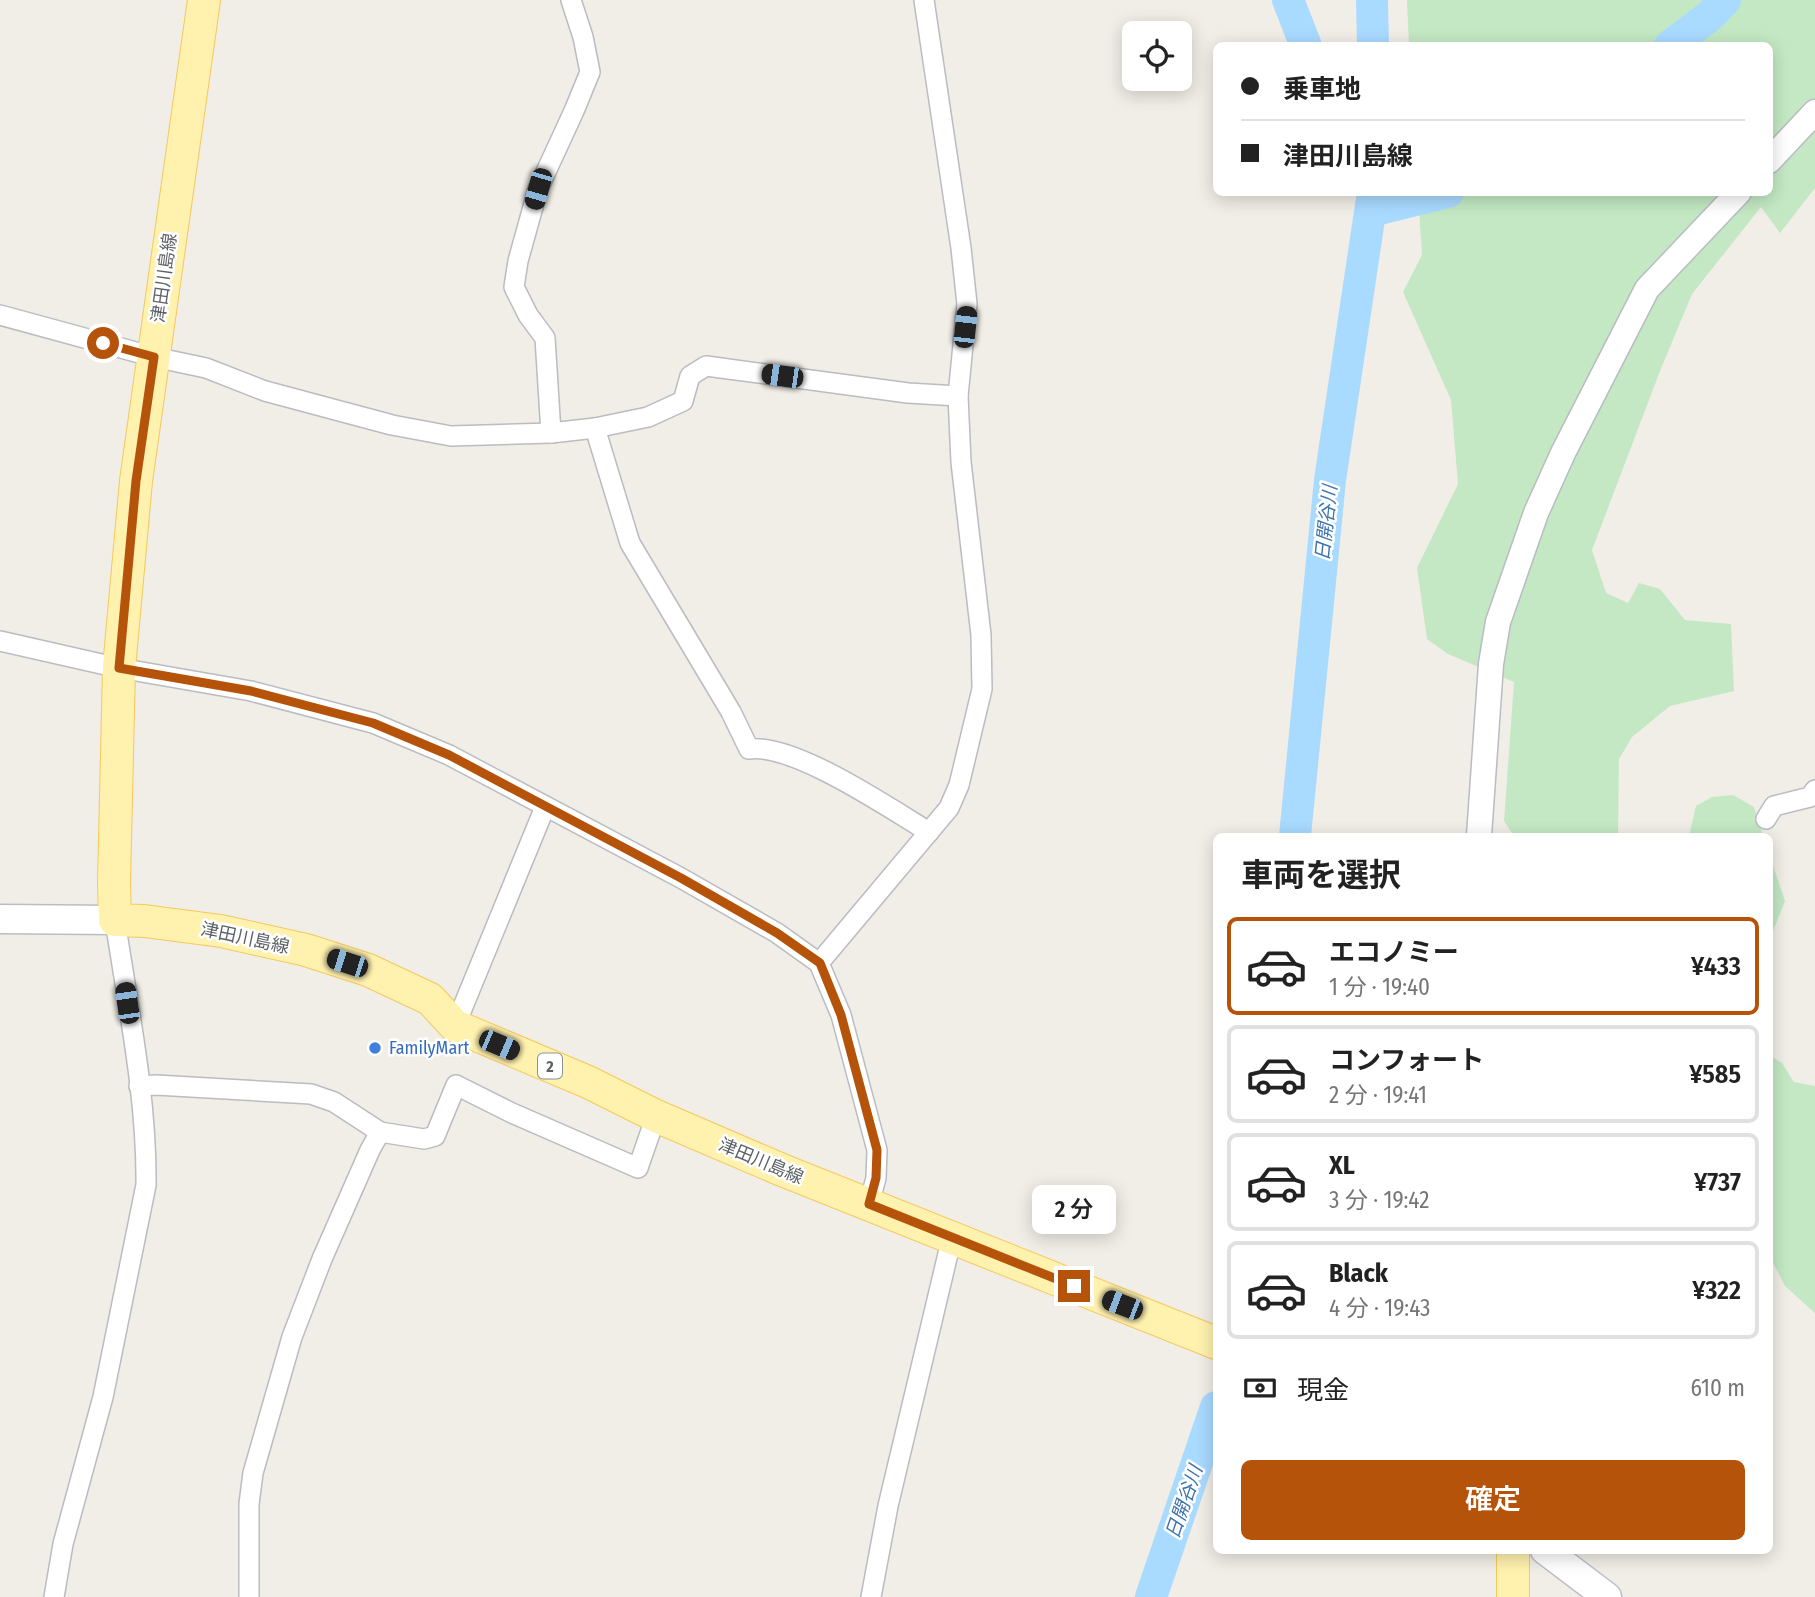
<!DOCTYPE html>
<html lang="ja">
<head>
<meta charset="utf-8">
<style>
  body { margin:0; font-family:"Fira Sans Condensed","Noto Sans JP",sans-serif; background:#f6f6f6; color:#222; height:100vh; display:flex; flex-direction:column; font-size:26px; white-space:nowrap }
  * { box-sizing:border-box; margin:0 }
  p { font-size:23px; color:#767676 }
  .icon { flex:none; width:38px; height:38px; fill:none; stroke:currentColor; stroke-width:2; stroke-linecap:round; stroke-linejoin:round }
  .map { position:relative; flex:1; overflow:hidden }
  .details { position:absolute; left:1213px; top:833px; width:560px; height:721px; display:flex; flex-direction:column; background:#fff; border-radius:10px; box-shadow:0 4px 18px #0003 }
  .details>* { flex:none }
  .guide { position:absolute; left:1213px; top:42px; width:560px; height:154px; border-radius:10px; box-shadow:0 4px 18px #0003; display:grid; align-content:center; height:154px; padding:0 28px; background:#fff }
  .fabs { position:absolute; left:1122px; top:21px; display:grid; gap:14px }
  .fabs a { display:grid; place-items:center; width:70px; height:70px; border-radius:10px; background:#fff; box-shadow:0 4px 18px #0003; font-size:35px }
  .end { position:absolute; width:32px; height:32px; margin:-16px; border:9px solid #b45309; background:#fff; box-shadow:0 0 0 4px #fff }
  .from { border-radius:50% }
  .bubble { position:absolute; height:49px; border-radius:10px; background:#fff; box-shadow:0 4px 18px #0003; font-size:23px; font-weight:600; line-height:49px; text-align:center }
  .car { position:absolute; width:21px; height:42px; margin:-21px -10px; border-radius:9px; box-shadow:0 0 5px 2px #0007; background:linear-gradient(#222 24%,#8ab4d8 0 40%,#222 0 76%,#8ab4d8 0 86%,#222 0) }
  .guide b { display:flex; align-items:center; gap:24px; height:66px; font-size:26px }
  .guide b+b { border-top:2px solid #e0e0e0 }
  .guide i { width:18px; height:18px; background:#222 }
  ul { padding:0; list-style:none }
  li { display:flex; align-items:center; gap:21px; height:98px; margin:0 14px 10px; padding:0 14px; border:4px solid #e0e0e0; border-radius:10px }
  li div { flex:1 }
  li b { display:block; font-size:26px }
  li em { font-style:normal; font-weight:600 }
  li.current { border-color:#b45309 }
  li>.icon { width:63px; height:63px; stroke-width:1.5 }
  h2 { padding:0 28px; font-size:32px; line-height:84px }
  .pay { display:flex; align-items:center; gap:18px; height:77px; padding:0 28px; font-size:26px }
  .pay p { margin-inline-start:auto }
  .button { display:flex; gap:14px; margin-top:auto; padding:14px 28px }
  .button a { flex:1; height:80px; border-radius:10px; background:#b45309; color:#fff; font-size:28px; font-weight:600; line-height:80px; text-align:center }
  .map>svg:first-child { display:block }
  .green { fill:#c3e8c3 }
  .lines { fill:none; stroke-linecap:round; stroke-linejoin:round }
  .river { stroke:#a9daff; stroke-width:32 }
  .minor-casing { stroke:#b9bcc1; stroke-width:22 }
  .tertiary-casing { stroke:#b9bcc1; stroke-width:27 }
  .secondary-casing { stroke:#babdc3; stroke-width:31 }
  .primary-casing { stroke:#f5c95c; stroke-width:34 }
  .minor { stroke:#fff; stroke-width:19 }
  .tertiary { stroke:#fff; stroke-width:24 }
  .secondary { stroke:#fff; stroke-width:28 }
  .primary { stroke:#fff1ae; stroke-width:32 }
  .route { stroke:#b45309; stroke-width:9 }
  .shop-dot { fill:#3f7fe0; stroke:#fff; stroke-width:2.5 }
  .labels { text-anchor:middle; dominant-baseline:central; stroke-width:5; stroke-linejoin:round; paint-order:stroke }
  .shield { fill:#fff; stroke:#8e9195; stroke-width:2 }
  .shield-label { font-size:16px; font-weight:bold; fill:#5e6267 }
  .street-label { font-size:18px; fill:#5e6267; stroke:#fff }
  .shop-label { font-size:18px; fill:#366cbe; stroke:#fff; text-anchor:start }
  .water-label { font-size:19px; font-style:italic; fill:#3e74ac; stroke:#fff }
</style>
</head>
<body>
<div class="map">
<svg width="1815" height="1597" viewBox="0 0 1815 1597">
  <rect width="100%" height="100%" fill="#f1eee7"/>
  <g class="green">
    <path d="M1407 0H1815V188L1780 233 1761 207 1692 294 1660 371 1592 550 1606 593 1628 603 1639 583 1660 589 1685 620 1731 624 1734 691 1670 706 1632 737 1619 759 1618 836H1514L1504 821 1514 682 1448 654 1427 639 1417 568 1458 484 1451 400 1403 292 1422 255 1418 193 1769 192V46L1409 45Z"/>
    <path d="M1733 795 1754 807 1763 836H1689L1696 806 1712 797Z"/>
    <path d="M1769 854 1785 901 1769 941Z"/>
    <path d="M1769 1055 1782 1063 1794 1082 1815 1086V1313L1785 1286 1769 1255Z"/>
  </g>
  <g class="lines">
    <g class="river">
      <path d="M1288 0 1306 46"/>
      <path d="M1372 0 1373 46"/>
      <path d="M1670 46 1711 15 1725 0"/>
      <path d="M1371 211 1448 192"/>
      <path d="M1295 836 1330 480 1373 192"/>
      <path d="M1151 1597 1216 1407"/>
    </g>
    <g class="minor-casing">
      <g id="minor">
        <path d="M0 315 154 357 206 368 265 391 392 425 451 436 551 433 595 428 648 417 683 401 690 376 706 366 908 393 958 396"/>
        <path d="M595 428 630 543 731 712 749 749C794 743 889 808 929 832"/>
        <path d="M551 433 545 338 528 315 514 287 518 261 538 189 574 111 590 72 583 37 571 0"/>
        <path d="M0 641 119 668 251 691 373 723 449 755 681 878 777 933 819 963 841 1015 877 1150 876 1178 869 1204"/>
        <path d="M1766 819 1774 806 1810 797 1815 790"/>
        <path d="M819 963 949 808 959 785 982 689 981 635 961 462 958 396 967 304 961 248 924 0"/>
        <path d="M455 1026 545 807"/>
        <path d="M139 1086 156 1085 311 1094 334 1102 380 1132 370 1150 322 1259 292 1337 253 1473 249 1504V1597"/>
        <path d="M380 1132 424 1139 435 1136 456 1085 512 1113 638 1168 656 1116"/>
        <path d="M54 1597 63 1544 103 1397 146 1185C147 1097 128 1007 115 920"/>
        <path d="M871 1597 888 1506 952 1237"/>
      </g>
    </g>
    <g class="tertiary-casing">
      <g id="tertiary">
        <path d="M1769 161 1815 112"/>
        <path d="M1479 836 1491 664 1498 622 1536 513 1563 453 1647 289 1739 192"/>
      </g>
    </g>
    <g class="secondary-casing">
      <g id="secondary">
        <path d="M0 919 115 920"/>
        <path d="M1545 1550 1607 1597"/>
      </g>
    </g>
    <g class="primary-casing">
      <g id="primary">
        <path d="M204 0 136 481 119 668 114 883 115 920 144 921 221 931 306 950 368 970 430 999 455 1026 588 1082 656 1116 782 1170 1216 1343"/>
        <path d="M1513 1597V1550"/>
      </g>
    </g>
    <use href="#minor" class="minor"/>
    <use href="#tertiary" class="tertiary"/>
    <use href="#secondary" class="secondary"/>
    <use href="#primary" class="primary"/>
  </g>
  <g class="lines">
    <path class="route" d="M103 343 154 357 136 481 119 668 251 691 373 723 449 755 681 878 777 933 820 963 841 1015 877 1150 876 1178 869 1204 1074 1286"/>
  </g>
  <circle class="shop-dot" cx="375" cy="1048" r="7"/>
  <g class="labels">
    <rect class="shield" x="538" y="1053.5" width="24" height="25" rx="5"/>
    <g class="shield-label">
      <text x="550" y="1066">2</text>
    </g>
    <g class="street-label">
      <text transform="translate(164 278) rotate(-82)">津田川島線</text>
      <text transform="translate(245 938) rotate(12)">津田川島線</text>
      <text transform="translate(761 1161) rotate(23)">津田川島線</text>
    </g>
    <g class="shop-label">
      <text x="389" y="1048">FamilyMart</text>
    </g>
    <g class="water-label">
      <text transform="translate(1326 523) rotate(-84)">日開谷川</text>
      <text transform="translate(1184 1502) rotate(-71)">日開谷川</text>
    </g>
  </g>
</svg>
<div class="fabs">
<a><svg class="icon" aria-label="locate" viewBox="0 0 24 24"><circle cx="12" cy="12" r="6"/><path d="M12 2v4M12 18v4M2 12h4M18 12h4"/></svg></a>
</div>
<i class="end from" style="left:103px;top:343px"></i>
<i class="end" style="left:1074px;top:1286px"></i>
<div class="bubble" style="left:1032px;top:1185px;width:84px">2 分</div>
<i class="car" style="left:538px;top:189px;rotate:196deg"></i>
<i class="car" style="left:965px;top:327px;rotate:6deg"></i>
<i class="car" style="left:782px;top:376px;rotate:278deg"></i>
<i class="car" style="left:347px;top:963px;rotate:288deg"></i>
<i class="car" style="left:127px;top:1003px;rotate:352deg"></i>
<i class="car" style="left:499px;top:1045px;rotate:113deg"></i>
<i class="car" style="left:1122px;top:1305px;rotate:291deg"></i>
<div class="guide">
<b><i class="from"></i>乗車地</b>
<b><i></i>津田川島線</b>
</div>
<section class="details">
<h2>車両を選択</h2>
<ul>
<li class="current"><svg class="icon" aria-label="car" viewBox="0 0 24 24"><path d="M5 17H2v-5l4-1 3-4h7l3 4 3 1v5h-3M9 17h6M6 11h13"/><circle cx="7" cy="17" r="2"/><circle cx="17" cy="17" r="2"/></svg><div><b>エコノミー</b><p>1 分 · 19:40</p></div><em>¥433</em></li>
<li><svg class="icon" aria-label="car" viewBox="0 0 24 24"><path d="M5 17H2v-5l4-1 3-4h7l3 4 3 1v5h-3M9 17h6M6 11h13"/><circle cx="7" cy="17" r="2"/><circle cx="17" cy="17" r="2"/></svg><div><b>コンフォート</b><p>2 分 · 19:41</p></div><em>¥585</em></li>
<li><svg class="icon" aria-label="car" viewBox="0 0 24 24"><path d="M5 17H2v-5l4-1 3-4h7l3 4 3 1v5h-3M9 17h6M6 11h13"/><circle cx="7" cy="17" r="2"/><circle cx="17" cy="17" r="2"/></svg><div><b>XL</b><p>3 分 · 19:42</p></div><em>¥737</em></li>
<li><svg class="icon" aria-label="car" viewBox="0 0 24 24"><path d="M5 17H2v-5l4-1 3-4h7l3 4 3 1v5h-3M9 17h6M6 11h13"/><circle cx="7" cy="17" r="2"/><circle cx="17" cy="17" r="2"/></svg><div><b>Black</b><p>4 分 · 19:43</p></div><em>¥322</em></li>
</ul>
<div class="pay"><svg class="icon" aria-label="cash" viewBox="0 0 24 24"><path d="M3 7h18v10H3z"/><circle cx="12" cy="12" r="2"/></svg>現金<p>610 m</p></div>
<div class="button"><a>確定</a></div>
</section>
</div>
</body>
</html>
